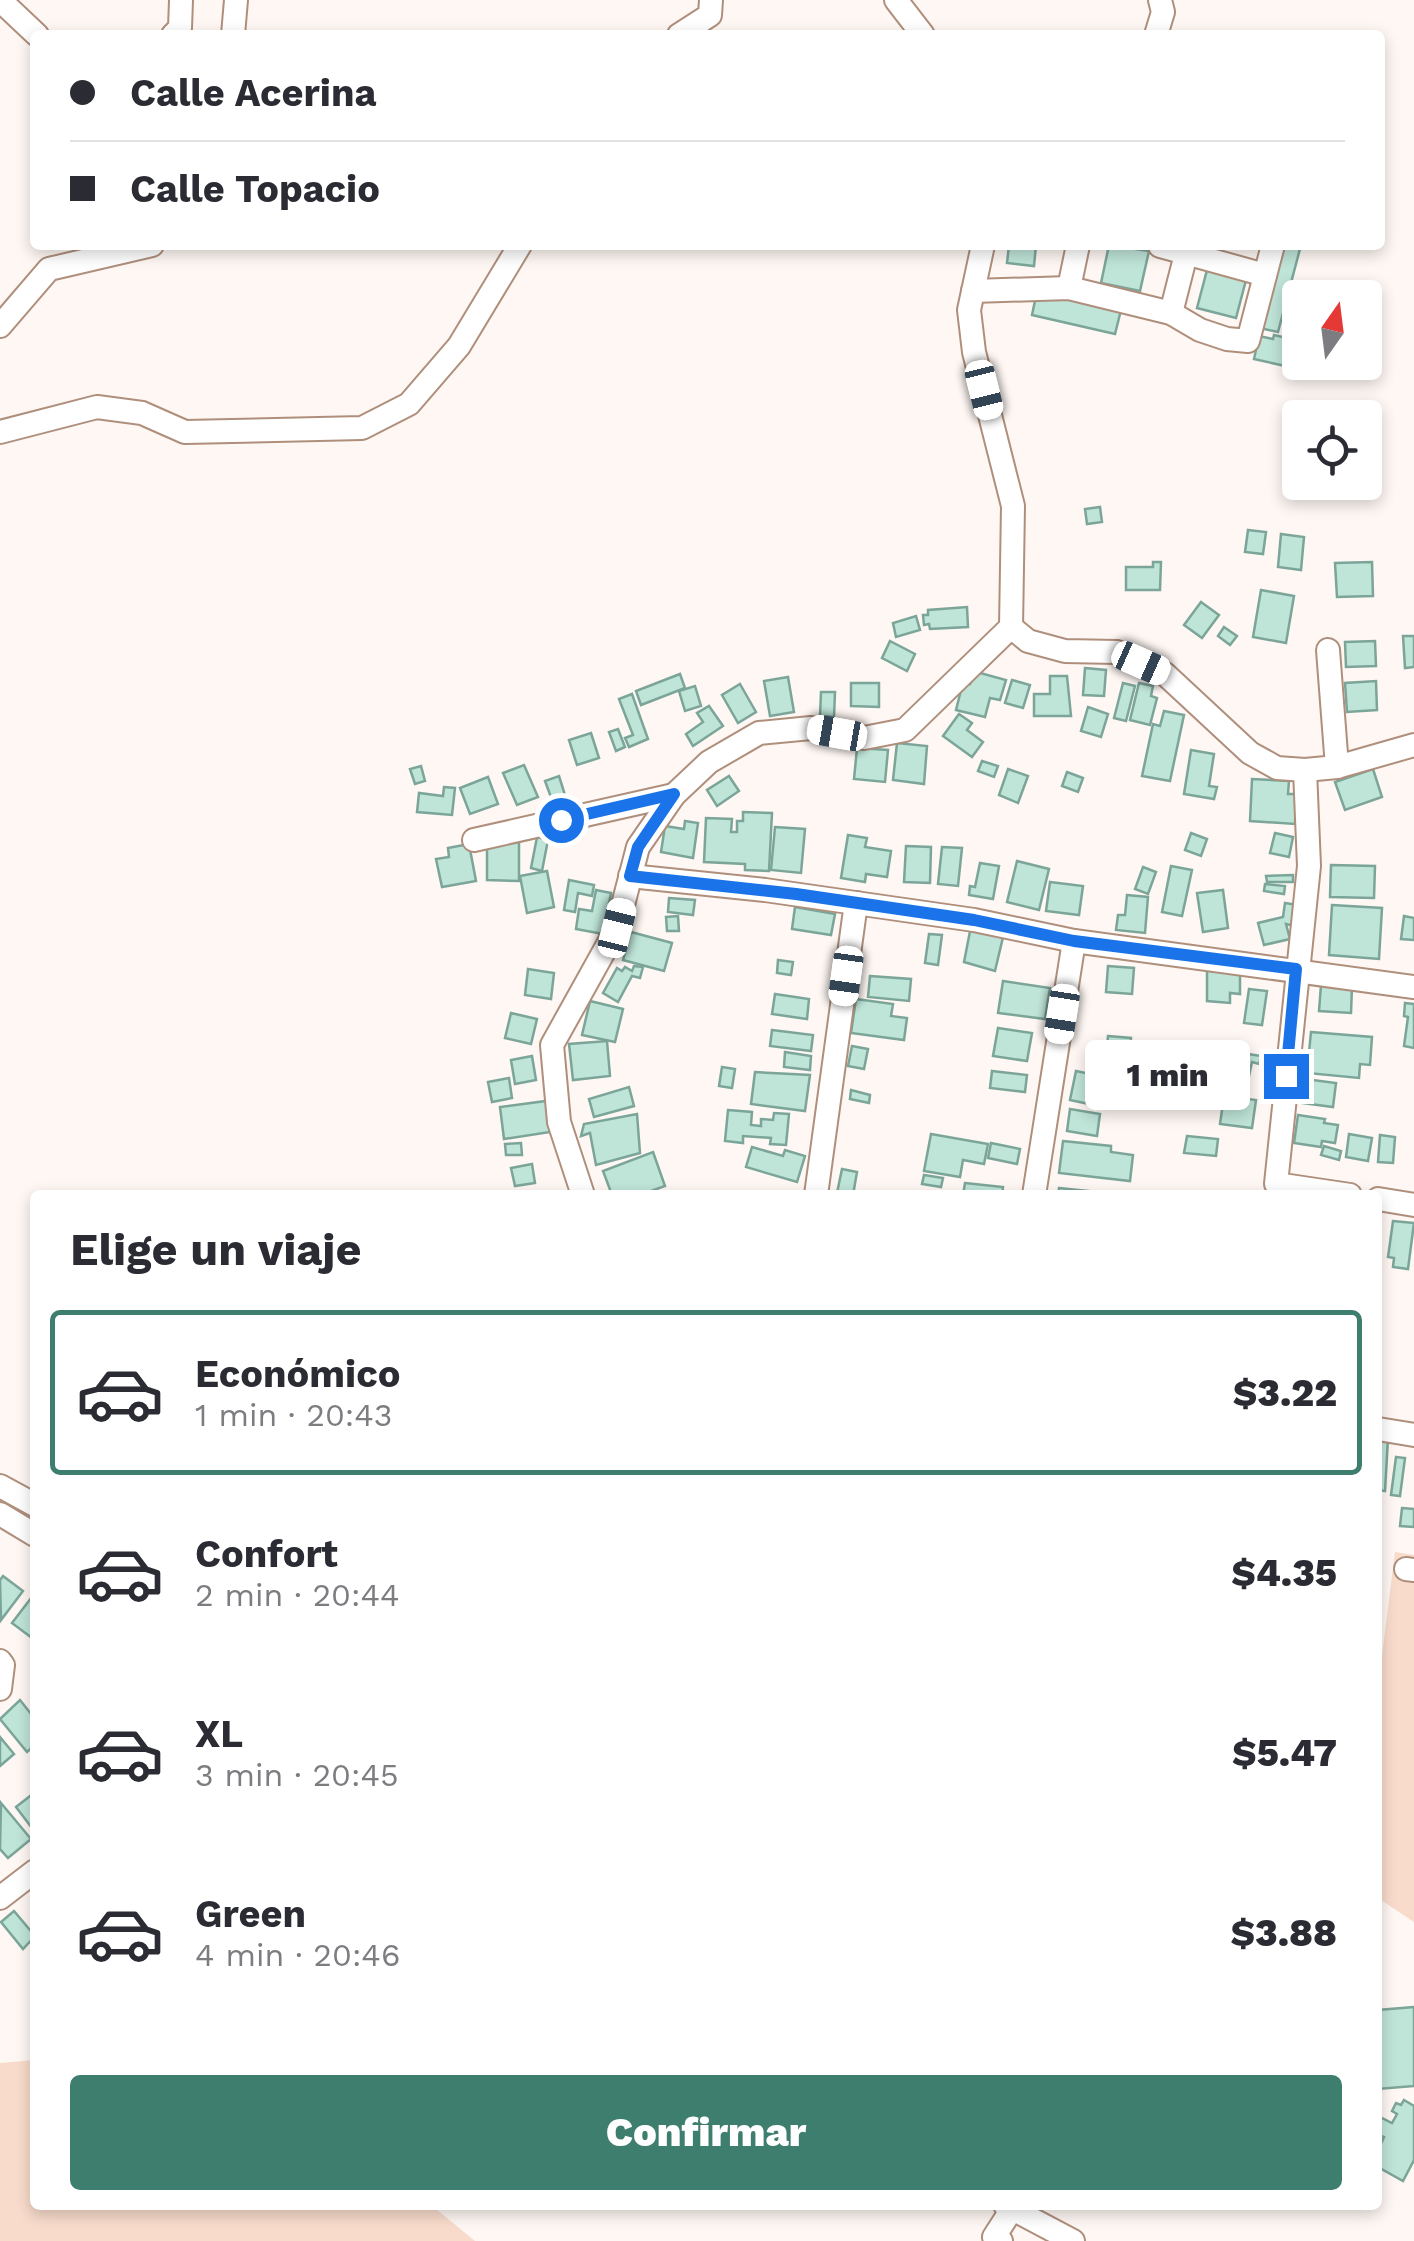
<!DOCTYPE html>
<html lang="es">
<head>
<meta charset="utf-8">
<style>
  body { margin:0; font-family:"Work Sans",sans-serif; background:#f2f2f3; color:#2b2b33; height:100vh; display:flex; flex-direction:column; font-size:38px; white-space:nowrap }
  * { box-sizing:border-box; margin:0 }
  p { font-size:32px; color:#7c7c81 }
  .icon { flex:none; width:55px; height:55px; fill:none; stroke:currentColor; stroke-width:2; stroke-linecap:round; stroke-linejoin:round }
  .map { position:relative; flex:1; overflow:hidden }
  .drawer { position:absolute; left:30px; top:1190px; width:1352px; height:1020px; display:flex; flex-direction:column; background:#fff; border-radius:10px; box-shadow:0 5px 15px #0003 }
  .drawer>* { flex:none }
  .top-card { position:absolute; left:30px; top:30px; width:1355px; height:220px; border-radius:10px; box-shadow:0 5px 15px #0003; display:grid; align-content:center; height:220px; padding:0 40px; background:#fff }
  .needle { width:65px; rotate:14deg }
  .tools { position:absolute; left:1282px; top:280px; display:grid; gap:20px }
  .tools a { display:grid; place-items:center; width:100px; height:100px; border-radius:10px; background:#fff; box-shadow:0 5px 15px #0003; font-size:50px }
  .end { position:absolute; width:45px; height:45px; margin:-22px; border:12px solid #1a73e8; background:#fff; box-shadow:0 0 0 5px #fff }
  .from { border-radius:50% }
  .bubble { position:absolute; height:70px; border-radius:10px; background:#fff; box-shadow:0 5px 15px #0003; font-size:32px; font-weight:800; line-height:70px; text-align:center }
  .car { position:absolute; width:30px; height:60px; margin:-30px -15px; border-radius:12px; box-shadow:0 0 8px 2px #0007; background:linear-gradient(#fff 24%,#345 0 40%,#fff 0 76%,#345 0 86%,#fff 0) }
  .top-card b { display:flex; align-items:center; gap:35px; height:95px; font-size:38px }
  .top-card b+b { border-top:2px solid #e1e1e2 }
  .top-card i { width:25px; height:25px; background:#2b2b33 }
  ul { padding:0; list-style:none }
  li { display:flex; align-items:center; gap:30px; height:165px; margin:0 20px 15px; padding:0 20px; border:5px solid transparent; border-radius:10px }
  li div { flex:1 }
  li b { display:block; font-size:38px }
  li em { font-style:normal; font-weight:800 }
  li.on { border-color:#3e7e6e }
  li>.icon { width:90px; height:90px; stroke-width:1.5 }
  h2 { padding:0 40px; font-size:45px; line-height:120px }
  .action { display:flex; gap:20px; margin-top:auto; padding:20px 40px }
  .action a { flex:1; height:115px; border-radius:10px; background:#3e7e6e; color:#fff; font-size:40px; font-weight:800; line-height:115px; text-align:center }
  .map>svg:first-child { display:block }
  .green { fill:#f8dbcb }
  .building { fill:#bfe4d8; stroke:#7ca599; stroke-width:2.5 }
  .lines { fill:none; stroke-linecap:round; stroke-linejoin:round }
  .minor-casing { stroke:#af8f7c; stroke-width:26 }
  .minor { stroke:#fff; stroke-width:22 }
  .route { stroke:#1a73e8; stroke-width:12 }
</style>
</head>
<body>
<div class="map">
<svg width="1414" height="2241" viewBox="0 0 1414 2241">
  <rect width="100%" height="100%" fill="#fef7f3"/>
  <g class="green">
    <path d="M1395 1552 1414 1555V1922L1378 1898V1687Z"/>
    <path d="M35 2060V2205H431L475 2241H0V2063Z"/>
  </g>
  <g class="building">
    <path d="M1009 245H1036L1034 266 1007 263Z"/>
    <path d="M1109 245 1149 251 1140 291 1101 283Z"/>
    <path d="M1282 245H1301L1278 332 1260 328Z"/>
    <path d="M1207 270 1246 280 1236 318 1197 308Z"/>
    <path d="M1037 291 1121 310 1115 334 1032 315Z"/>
    <path d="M1274 335 1291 339 1285 366 1254 359 1259 336 1273 339Z"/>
    <path d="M1290 360 1311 365 1308 377 1287 372Z"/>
    <path d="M1100 507 1102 522 1087 524 1085 509Z"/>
    <path d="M1248 530 1266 532 1263 554 1245 552Z"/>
    <path d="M1281 534 1304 537 1301 570 1278 567Z"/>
    <path d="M1153 562H1161L1160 590H1126V567H1153Z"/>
    <path d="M1372 562 1373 596 1337 597 1335 563Z"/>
    <path d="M1261 590 1294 596 1286 643 1253 637Z"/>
    <path d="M1201 602 1219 615 1202 638 1184 625Z"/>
    <path d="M967 607 968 627 930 629 929 624 924 625 923 615H928V610Z"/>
    <path d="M916 616 920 630 896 637 893 623Z"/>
    <path d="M1224 627 1237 636 1230 645 1218 636Z"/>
    <path d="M1403 636H1414V667L1405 668Z"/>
    <path d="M890 641 915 654 907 671 882 658Z"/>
    <path d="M1375 641 1376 666 1346 667 1345 642Z"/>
    <path d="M1085 668 1106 670 1104 696 1083 695Z"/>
    <path d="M973 671 1006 680 1000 700 990 698 985 717 956 710 963 682 970 684Z"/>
    <path d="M680 674 685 688 641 705 636 691Z"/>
    <path d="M1050 676H1067L1071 716H1034V694H1050Z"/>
    <path d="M788 677 794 712 770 716 764 681Z"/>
    <path d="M1012 680 1030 685 1023 708 1005 703Z"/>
    <path d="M1376 681 1377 710 1347 712 1345 683Z"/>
    <path d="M851 683H879V707L851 706Z"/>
    <path d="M1123 683 1135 686 1126 721 1114 718Z"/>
    <path d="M1139 683 1153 686 1151 696 1157 698 1150 725 1130 720Z"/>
    <path d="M740 684 756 712 738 723 722 695Z"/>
    <path d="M695 686 701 706 685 711 679 691Z"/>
    <path d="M821 692H835L834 717 820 716Z"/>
    <path d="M632 694 648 739 629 747 625 738 633 735 619 699Z"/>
    <path d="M709 706 723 726 693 746 686 734 703 722 697 713Z"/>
    <path d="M1088 707 1108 714 1101 737 1081 731Z"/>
    <path d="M1164 711 1184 715 1170 781 1142 776 1153 724 1160 726Z"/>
    <path d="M959 714 972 723 967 730 983 742 972 757 943 736Z"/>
    <path d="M618 729 625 747 616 751 609 732Z"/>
    <path d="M591 733 599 758 577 765 569 740Z"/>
    <path d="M897 743 927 746 924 784 893 780Z"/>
    <path d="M857 748 888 750 885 782 854 779Z"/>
    <path d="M1191 750 1214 754 1209 786 1217 787 1214 799 1184 794Z"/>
    <path d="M982 761 998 766 994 777 978 771Z"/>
    <path d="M524 765 538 797 517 805 503 773Z"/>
    <path d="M421 766 425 781 415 784 410 769Z"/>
    <path d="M1008 769 1028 776 1018 803 999 795Z"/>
    <path d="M1373 769 1382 797 1345 810 1335 782Z"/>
    <path d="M1067 772 1083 778 1078 792 1062 786Z"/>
    <path d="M559 776 565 795 552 800 545 781Z"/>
    <path d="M729 776 739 791 717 806 707 790Z"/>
    <path d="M488 777 498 804 470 814 460 788Z"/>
    <path d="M1252 779 1289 781 1288 794H1296L1295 824 1250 821Z"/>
    <path d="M444 787 455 788 452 815 417 812 419 793 443 796Z"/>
    <path d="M743 812 772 813 769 871 745 870V864L704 862 706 818 732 819 731 832H737V821H743Z"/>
    <path d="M685 821 698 823 693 858 661 852 665 826 684 829Z"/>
    <path d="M775 827 805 829 801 873 771 870Z"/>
    <path d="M1191 833 1207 839 1201 856 1185 850Z"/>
    <path d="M1275 833 1293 837 1289 857 1270 853Z"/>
    <path d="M848 835 867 838 865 847 891 851 887 877 866 874 865 882 841 878Z"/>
    <path d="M537 837 548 840 542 871 531 868Z"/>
    <path d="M487 841 519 842V881L487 880Z"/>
    <path d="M469 844 476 881 442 887 436 859 449 857 448 848Z"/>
    <path d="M906 846 931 847 930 883 904 882Z"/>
    <path d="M942 847 962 848 958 886 938 884Z"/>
    <path d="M1017 861 1049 869 1039 910 1007 902Z"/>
    <path d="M980 863 999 866 993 899 969 895 970 886 975 887Z"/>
    <path d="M1331 865 1375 866 1374 898 1330 897Z"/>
    <path d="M1171 866 1192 870 1182 916 1162 912Z"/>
    <path d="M1143 867 1156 872 1148 894 1135 889Z"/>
    <path d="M547 871 554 907 527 913 520 876Z"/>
    <path d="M1293 875V882H1267L1266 876Z"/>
    <path d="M569 880 594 885 592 896 578 893 575 912 564 910Z"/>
    <path d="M1050 882 1083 886 1079 915 1046 911Z"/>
    <path d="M1265 884 1285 886 1284 894 1264 891Z"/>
    <path d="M596 890 611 893 603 934 576 929 579 909 592 911Z"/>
    <path d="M1223 890 1228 928 1203 932 1197 893Z"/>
    <path d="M1127 895 1148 897 1145 933 1116 930 1118 915H1125Z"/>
    <path d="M669 898 695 900 693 915 668 912Z"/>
    <path d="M1285 903 1298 905 1294 926 1286 924 1290 939 1264 945 1258 923 1283 917Z"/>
    <path d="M1332 905 1382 908 1379 959 1329 955Z"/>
    <path d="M795 907 835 914 831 935 792 929Z"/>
    <path d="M678 916 679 931H667L666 917Z"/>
    <path d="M1404 916 1414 918V940L1401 939Z"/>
    <path d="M971 926 1004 933 995 971 964 962Z"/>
    <path d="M631 932 672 943 664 971 623 960Z"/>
    <path d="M929 934 942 935 938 965 925 963Z"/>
    <path d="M778 960 793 962 791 975 777 973Z"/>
    <path d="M634 966 643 967 640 978 632 976 618 1002 603 993 617 968 622 971 625 967 632 971Z"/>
    <path d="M1108 966 1134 968 1132 994 1106 992Z"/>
    <path d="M528 969 554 973 551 999 525 995Z"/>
    <path d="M1240 969V994L1230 993V1003L1207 1001V970Z"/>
    <path d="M870 976 911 979 909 1001 868 997Z"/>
    <path d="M1003 981 1050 988 1045 1019 998 1013Z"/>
    <path d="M1321 985 1352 987 1351 1013 1319 1011Z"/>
    <path d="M1249 989 1267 991 1262 1025 1244 1023Z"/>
    <path d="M775 994 809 999 807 1019 772 1014Z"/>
    <path d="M856 999 893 1004 891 1016 907 1018 904 1040 851 1033Z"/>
    <path d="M590 1001 623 1009 615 1042 582 1035Z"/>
    <path d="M1405 1003 1414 1004V1048L1404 1046 1408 1017 1404 1016Z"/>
    <path d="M511 1013 537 1019 531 1044 505 1038Z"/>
    <path d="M998 1028 1032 1033 1027 1061 993 1056Z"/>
    <path d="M772 1030 813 1035 811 1051 770 1046Z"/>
    <path d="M1311 1032 1372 1037 1370 1065 1360 1064 1359 1078 1307 1073Z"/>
    <path d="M1108 1036 1131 1038 1129 1061 1097 1058 1098 1046 1107 1047Z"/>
    <path d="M607 1041 610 1076 573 1080 569 1044Z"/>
    <path d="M852 1046 868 1049 864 1069 848 1066Z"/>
    <path d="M1162 1046 1161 1067H1136L1138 1047Z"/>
    <path d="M785 1052 811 1056 810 1070 784 1067Z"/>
    <path d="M1248 1054 1261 1056 1259 1064 1252 1062 1249 1076 1233 1073 1236 1058 1247 1060Z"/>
    <path d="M532 1056 536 1080 515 1084 511 1060Z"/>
    <path d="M1216 1058 1232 1060 1231 1077 1215 1075Z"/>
    <path d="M722 1067 735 1069 732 1088 719 1086Z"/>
    <path d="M992 1071 1027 1075 1025 1092 990 1088Z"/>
    <path d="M1076 1071 1114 1079 1108 1108 1070 1100Z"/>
    <path d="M755 1072 810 1075 805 1111 751 1104Z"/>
    <path d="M509 1078 512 1098 492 1102 488 1082Z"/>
    <path d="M1305 1079 1336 1083 1333 1107 1302 1103Z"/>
    <path d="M1166 1085 1195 1088 1193 1107 1164 1104Z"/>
    <path d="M629 1087 634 1106 594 1117 589 1099Z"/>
    <path d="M851 1090 870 1095 869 1103 850 1099Z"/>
    <path d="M1224 1096 1256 1100 1252 1128 1220 1124Z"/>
    <path d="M546 1101 550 1132 504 1139 500 1107Z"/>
    <path d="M1070 1109 1100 1114 1097 1136 1067 1131Z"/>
    <path d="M728 1110 752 1112 751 1125 761 1126V1119L773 1120 774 1113 789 1114 786 1145 770 1144 771 1138 743 1136V1143L725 1141Z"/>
    <path d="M637 1114 640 1153 596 1165 590 1133 581 1136 584 1124Z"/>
    <path d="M1298 1115 1325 1119 1324 1123 1338 1125 1335 1143 1322 1141 1321 1147 1294 1143Z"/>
    <path d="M931 1134 988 1144 984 1164 963 1160 960 1177 924 1171Z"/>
    <path d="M1349 1134 1372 1138 1368 1161 1346 1157Z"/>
    <path d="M1380 1135 1395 1137 1393 1163 1378 1162Z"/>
    <path d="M1187 1136 1218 1139 1216 1156 1184 1153Z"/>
    <path d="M1063 1141 1111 1146V1152L1133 1155 1130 1181 1059 1173Z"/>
    <path d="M521 1143 522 1155H506L505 1144Z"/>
    <path d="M991 1143 1020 1149 1017 1164 988 1158Z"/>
    <path d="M1324 1146 1341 1151 1339 1160 1321 1155Z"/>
    <path d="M752 1147 783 1156 785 1150 805 1156 797 1182 746 1167Z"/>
    <path d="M653 1152 665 1186 640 1195H612L603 1171Z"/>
    <path d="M532 1164 535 1183 515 1186 511 1168Z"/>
    <path d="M842 1169 857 1172 853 1195 837 1193Z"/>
    <path d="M924 1175 943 1178 941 1187 922 1184Z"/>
    <path d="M965 1183 1003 1187 1002 1195H963Z"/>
    <path d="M1059 1188 1107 1193V1195H1058Z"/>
    <path d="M1393 1221 1414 1223 1408 1269 1393 1267 1394 1258 1388 1257Z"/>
    <path d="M1378 1438H1388L1385 1491 1378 1490Z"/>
    <path d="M1396 1457 1405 1458 1400 1496 1391 1495Z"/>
    <path d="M1402 1508 1414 1509V1527L1400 1526Z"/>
    <path d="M3 1576 23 1591 1 1620 0 1580Z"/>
    <path d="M35 1593V1634L32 1638 12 1623Z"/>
    <path d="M20 1700 35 1719V1745L27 1752 0 1719Z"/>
    <path d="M0 1737 14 1754 0 1766Z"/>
    <path d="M30 1796 35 1803V1825L32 1828 16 1807Z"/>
    <path d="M1 1803 31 1839 8 1858 0 1849Z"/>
    <path d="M14 1911 35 1936 23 1949 1 1922Z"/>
    <path d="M1414 2007V2086L1378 2089V2010Z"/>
    <path d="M1404 2100 1414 2106V2160L1403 2181 1378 2167V2150L1384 2137 1378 2134V2116L1392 2123 1397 2114 1392 2111 1396 2103 1401 2105Z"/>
  </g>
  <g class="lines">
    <g class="minor-casing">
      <g id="minor">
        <path d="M0 0 37 35"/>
        <path d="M896 0 923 35"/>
        <path d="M173 35 180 28 181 0"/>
        <path d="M233 35 236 0"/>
        <path d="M679 35 710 15 711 0"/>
        <path d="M1156 35 1163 12 1160 0"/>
        <path d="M983 245 969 310 974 352 1013 506 1011 627"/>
        <path d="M1160 246 1265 275"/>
        <path d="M1069 288 1078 245"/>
        <path d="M973 291 1069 288 1171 313 1200 330 1227 339 1248 341 1273 245"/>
        <path d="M1171 313 1186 254"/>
        <path d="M0 326 49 269 152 245"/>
        <path d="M0 432 97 407 142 413 185 432 362 428 409 404 459 346 520 245"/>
        <path d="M1011 627 1028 641 1065 651 1117 652 1165 674 1250 753 1277 768 1305 770 1337 767 1414 745"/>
        <path d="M1328 650 1337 767"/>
        <path d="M1305 770 1309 866 1276 1184 1350 1195"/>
        <path d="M474 840 674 795"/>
        <path d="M630 876 765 890 974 920 1074 941 1414 987"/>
        <path d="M583 1195 559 1122 552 1045 617 928 638 847 674 795 709 762 759 733 811 728 864 738 905 730 1011 627"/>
        <path d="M816 1195 856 903"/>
        <path d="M1034 1195 1074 941"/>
        <path d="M1378 1199 1414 1205"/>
        <path d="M1378 1429 1414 1435"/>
        <path d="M0 1486 35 1505"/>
        <path d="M0 1514 35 1535"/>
        <path d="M1406 1569 1414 1570"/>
        <path d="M0 1661 3 1665 0 1689"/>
        <path d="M0 1898 35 1871"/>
        <path d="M1005 2205 1073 2241"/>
        <path d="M1001 2241 994 2237 1012 2209"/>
      </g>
    </g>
    <use href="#minor" class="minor"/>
  </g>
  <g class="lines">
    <path class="route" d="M561 820 674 794 638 847 630 876 796 894 974 920 1074 941 1296 969 1286 1076"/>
  </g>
</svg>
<div class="tools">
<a><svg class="needle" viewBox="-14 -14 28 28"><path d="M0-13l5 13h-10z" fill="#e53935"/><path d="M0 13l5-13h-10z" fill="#7c7c81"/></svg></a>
<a><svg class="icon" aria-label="locate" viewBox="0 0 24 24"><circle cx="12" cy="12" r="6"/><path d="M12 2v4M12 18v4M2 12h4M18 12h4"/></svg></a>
</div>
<i class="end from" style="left:561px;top:820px"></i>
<i class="end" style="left:1286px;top:1076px"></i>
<div class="bubble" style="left:1085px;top:1040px;width:165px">1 min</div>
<i class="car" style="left:984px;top:390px;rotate:166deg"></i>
<i class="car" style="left:1141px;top:663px;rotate:114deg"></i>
<i class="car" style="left:837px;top:733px;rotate:280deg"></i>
<i class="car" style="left:617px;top:928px;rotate:14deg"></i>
<i class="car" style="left:846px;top:976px;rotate:188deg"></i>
<i class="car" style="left:1062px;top:1014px;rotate:189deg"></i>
<div class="top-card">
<b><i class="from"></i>Calle Acerina</b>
<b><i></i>Calle Topacio</b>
</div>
<section class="drawer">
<h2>Elige un viaje</h2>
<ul>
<li class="on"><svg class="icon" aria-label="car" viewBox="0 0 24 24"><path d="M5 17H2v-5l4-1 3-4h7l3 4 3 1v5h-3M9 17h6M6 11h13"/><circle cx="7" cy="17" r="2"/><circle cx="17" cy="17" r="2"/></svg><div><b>Económico</b><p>1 min · 20:43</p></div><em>$3.22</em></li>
<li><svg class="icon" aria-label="car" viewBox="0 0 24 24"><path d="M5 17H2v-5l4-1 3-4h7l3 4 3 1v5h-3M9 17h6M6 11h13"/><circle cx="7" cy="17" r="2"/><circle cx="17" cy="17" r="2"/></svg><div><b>Confort</b><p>2 min · 20:44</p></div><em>$4.35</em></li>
<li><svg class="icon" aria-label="car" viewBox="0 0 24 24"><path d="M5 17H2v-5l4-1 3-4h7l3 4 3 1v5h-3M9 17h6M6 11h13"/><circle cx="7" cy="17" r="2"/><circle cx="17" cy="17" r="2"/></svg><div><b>XL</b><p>3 min · 20:45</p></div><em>$5.47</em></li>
<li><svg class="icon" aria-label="car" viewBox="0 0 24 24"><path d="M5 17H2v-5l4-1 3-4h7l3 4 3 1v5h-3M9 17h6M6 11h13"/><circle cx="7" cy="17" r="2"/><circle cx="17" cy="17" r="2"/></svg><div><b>Green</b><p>4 min · 20:46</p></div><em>$3.88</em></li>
</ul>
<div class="action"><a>Confirmar</a></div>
</section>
</div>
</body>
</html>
